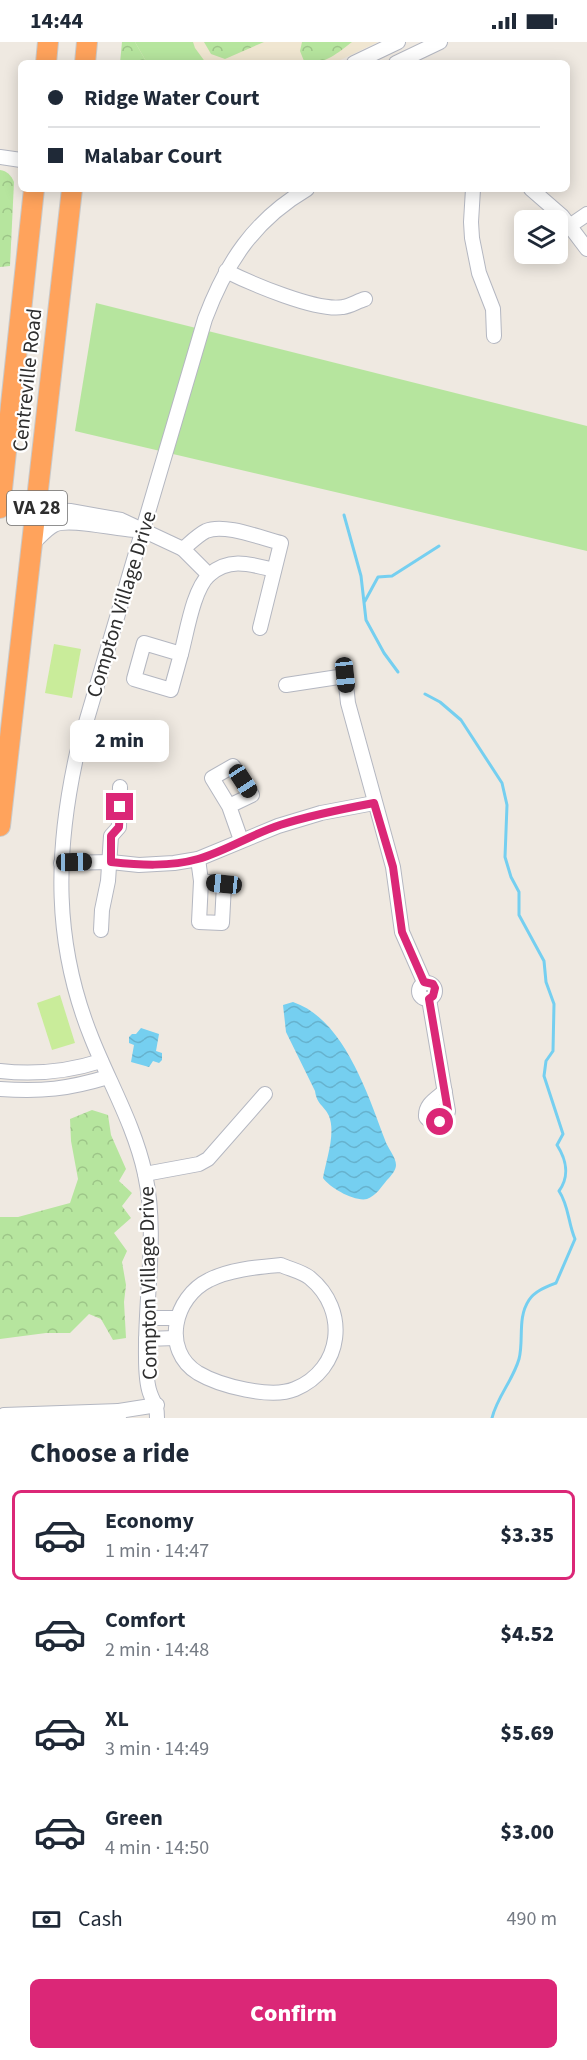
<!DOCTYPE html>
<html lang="en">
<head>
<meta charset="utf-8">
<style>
  body { margin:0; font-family:"Source Sans 3",sans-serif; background:#f2f2f3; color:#1f2937; height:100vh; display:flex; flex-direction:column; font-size:22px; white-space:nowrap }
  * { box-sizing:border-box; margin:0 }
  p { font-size:20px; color:#747a83 }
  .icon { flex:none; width:33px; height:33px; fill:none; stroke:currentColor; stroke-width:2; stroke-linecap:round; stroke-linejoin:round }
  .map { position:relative; height:1376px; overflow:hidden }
  .side { display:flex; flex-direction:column; background:#fff; flex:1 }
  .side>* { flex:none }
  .banner { position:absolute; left:18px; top:18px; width:552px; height:132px; border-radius:9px; box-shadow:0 3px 15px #0003; display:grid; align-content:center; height:132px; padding:0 30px; background:#fff }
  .tools { position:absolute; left:514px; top:168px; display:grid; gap:12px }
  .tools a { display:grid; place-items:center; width:54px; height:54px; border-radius:9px; background:#fff; box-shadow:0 3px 15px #0003; font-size:30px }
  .end { position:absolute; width:27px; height:27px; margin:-14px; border:8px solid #db2777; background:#fff; box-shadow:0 0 0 3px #fff }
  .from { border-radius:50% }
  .bubble { position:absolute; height:42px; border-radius:9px; background:#fff; box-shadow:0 3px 15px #0003; font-size:20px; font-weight:800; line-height:42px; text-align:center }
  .car { position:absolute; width:18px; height:36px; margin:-18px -9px; border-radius:8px; box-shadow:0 0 4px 2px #0007; background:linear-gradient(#222 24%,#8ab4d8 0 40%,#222 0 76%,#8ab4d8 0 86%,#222 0) }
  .banner b { display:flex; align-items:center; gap:21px; height:57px; font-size:22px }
  .banner b+b { border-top:2px solid #e0e1e3 }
  .banner i { width:15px; height:15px; background:#1f2937 }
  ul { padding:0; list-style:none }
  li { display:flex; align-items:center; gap:18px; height:90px; margin:0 12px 9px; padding:0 18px; border:3px solid transparent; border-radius:9px }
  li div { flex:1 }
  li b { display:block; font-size:22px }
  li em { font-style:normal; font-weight:800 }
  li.on { border-color:#db2777 }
  li>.icon { width:54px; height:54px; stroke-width:1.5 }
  h2 { padding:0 30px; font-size:27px; line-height:72px }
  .pay { display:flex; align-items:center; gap:15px; height:66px; padding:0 30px; font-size:22px }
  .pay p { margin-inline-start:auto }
  .primary-button { display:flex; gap:12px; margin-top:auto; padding:12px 30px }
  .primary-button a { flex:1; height:69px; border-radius:9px; background:#db2777; color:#fff; font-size:24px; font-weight:800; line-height:69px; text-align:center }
  .status { display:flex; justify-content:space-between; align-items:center; height:42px; padding:0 30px; background:#fff; direction:ltr }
  .status svg { height:16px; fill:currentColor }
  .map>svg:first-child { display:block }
  .education { fill:#f0e6d1 }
  .grass { fill:#b6e59e }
  .forest { fill:url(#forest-crowns) }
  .pitch { fill:#c9ec9a }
  .water { fill:url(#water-waves) }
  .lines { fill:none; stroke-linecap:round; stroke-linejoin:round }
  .stream { stroke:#75cff0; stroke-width:3 }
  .minor-casing { stroke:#b4b7c1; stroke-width:16 }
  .highway-casing { stroke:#c9c9c9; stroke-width:22 }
  .minor { stroke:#fff; stroke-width:14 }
  .highway { stroke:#ffa35c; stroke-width:20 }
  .route { stroke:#db2777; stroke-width:8 }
  .labels { text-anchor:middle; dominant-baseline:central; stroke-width:4.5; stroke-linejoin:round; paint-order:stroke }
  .shield { fill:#fff; stroke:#6d6d6d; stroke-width:1.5 }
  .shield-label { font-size:20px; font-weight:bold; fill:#2e2e2e }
  .street-label { font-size:21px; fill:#2e2e2e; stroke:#fff }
</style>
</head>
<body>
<div class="status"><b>14:44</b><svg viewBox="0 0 49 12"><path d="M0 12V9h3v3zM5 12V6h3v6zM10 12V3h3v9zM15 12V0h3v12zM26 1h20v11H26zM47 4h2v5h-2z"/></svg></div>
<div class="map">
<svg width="587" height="1376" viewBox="0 0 587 1376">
  <defs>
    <pattern id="forest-crowns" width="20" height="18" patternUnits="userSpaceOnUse" patternTransform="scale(1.5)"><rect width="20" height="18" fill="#b6e59e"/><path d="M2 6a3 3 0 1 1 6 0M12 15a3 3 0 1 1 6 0" fill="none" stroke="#9dc588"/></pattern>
    <pattern id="water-waves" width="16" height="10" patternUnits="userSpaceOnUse" patternTransform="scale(1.5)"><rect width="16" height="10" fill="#75cff0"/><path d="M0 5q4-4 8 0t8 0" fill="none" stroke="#66b2ce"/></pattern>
  </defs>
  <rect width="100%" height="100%" fill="#efe9e1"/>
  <path class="education" d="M123 0H378L334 21H121Z"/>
  <g class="grass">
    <path d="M135 0H193L195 6 206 21 198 19 194 21H147Z"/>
    <path d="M96 261 587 384V509L75 389Z"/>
  </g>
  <g class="forest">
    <path d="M122 0H135L147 21H120Z"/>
    <path d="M204 0H264L225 17 211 12Z"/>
    <path d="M302 0H352C339 10 321 26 304 19L300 9Z"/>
    <path d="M0 128C7 129 11 133 14 140L10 224 0 225Z"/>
    <path d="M92 1068 108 1073 111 1093 126 1127 119 1139 132 1151 122 1164 131 1176 114 1191 127 1209 122 1220 126 1243 124 1260 126 1296 113 1298 101 1277 89 1272 70 1291H46L0 1297V1175H18L70 1161 78 1137 71 1099 70 1077Z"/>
  </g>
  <g class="pitch">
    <path d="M54 602 81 607 72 656 45 651Z"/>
    <path d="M60 953 75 1001 52 1008 37 961Z"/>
  </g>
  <g class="water">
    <path d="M293 960C344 977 368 1053 385 1098 387 1105 396 1115 396 1123 396 1128 391 1134 387 1138 382 1144 376 1154 367 1157 355 1160 330 1146 323 1136 326 1118 336 1092 329 1074 324 1063 317 1063 315 1049L286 990 283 963Z"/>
    <path d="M141 986 159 992 156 1009 162 1011V1018L159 1021 153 1019 149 1025 131 1020 134 1003 129 1001V995L132 992H136Z"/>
  </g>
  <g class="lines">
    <g class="stream">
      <path d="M344 473 361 534 366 578 384 611 398 630"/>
      <path d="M365 559 378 535 392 534 439 504"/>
      <path d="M425 652 440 660 461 678 502 741 507 763 505 815 511 835 519 850V873L544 919 546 940 554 962 553 1009 546 1019 544 1034 563 1092 557 1103C566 1117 570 1134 559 1149 569 1164 568 1181 575 1197L556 1241C546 1245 535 1249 529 1258 517 1276 524 1298 519 1317 513 1338 497 1355 492 1376"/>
    </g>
    <g class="minor-casing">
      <g id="minor">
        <path d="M354 21 398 0"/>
        <path d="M396 21 440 0"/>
        <path d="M0 115 21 118"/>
        <path d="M473 147 471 180 472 196 479 231 493 267 494 294"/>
        <path d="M531 147 562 174 587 207"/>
        <path d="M571 183 587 172"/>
        <path d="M226 229C250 241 317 270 343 265 350 264 358 259 365 257"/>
        <path d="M38 457 47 467 52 468 70 469 121 478 183 507C190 501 198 493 206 489 224 481 261 496 281 501L260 586"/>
        <path d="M32 502C39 496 46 487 54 483 69 475 117 488 136 488"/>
        <path d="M209 533C229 515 250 522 274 528"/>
        <path d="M144 601 181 612 171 648 134 637Z"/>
        <path d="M181 612C187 590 193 548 209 533L183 507"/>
        <path d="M286 643 345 634 348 661 393 825 402 890 424 940"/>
        <path d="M229 764 252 753 233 724 212 736 229 764 241 798"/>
        <path d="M198 817 201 839 224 842 222 881 199 880 201 839"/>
        <path d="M61 821 111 820 139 823 174 821 198 817 278 784 321 771 374 761"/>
        <path d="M101 888 102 868 108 839 111 794 119 785 120 745"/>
        <circle cx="427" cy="949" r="8"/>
        <path d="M429 957 448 1069 446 1076 440 1080 432 1081 426 1075C425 1062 436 1057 445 1049"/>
        <path d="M0 1029C36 1033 67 1030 101 1019"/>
        <path d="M0 1047C42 1050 68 1047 108 1035"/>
        <path d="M145 1132 199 1122 208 1117 265 1052"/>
        <path d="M281 1223C290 1227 303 1230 310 1236 349 1268 343 1327 295 1347 271 1357 220 1344 198 1331 161 1308 174 1255 209 1238 230 1227 259 1225 281 1223Z"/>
        <path d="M147 1276H177"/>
        <path d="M146 1297 175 1296"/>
        <path d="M4 1376V1373L119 1369"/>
        <path d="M119 1376V1369L157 1363"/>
        <path d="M157 1376C157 1361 154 1363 150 1351 146 1340 146 1326 146 1314 145 1254 158 1192 145 1132 135 1085 110 1042 92 997 53 901 55 810 77 711L205 277C226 221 254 178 307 147"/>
      </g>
    </g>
    <g class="highway-casing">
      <g id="highway">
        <path d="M46 21 48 0"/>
        <path d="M85 21 87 0"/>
        <path d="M0 466 34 147"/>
        <path d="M0 784 72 147"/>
      </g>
    </g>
    <use href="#minor" class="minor"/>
    <use href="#highway" class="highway"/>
  </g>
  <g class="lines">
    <path class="route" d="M120 765 119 785 111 794V820C139 823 170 825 198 817 226 809 252 792 280 783 311 773 342 767 374 761L393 825 402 890 424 940 433 942 435 946 433 954 429 957 448 1069 446 1076 440 1080"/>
  </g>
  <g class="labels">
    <rect class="shield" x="7" y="449" width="60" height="34" rx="4.5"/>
    <g class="shield-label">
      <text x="37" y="466">VA 28</text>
    </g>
    <g class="street-label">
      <text transform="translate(27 338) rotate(-84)">Centreville Road</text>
      <text transform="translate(121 562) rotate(-73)">Compton Village Drive</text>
      <text transform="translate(148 1241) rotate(-91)">Compton Village Drive</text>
    </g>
  </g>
</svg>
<div class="tools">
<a><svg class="icon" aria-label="layers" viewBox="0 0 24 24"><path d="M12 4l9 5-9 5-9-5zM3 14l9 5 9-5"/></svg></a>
</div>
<i class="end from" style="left:440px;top:1080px"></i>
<i class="end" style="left:120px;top:765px"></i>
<div class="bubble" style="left:70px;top:678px;width:99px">2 min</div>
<i class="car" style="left:345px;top:633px;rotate:174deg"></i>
<i class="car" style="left:243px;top:739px;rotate:147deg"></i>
<i class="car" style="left:74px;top:820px;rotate:89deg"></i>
<i class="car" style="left:224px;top:842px;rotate:276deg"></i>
<div class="banner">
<b><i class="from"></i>Ridge Water Court</b>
<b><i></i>Malabar Court</b>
</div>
</div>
<section class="side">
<h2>Choose a ride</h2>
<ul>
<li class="on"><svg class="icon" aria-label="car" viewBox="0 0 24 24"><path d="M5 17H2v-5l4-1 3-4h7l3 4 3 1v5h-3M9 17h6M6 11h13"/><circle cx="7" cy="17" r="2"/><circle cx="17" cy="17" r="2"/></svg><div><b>Economy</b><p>1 min · 14:47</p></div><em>$3.35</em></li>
<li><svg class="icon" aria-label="car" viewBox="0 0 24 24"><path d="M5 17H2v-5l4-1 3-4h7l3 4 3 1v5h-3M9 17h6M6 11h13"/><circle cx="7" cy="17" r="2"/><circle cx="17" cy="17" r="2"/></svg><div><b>Comfort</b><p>2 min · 14:48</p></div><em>$4.52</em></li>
<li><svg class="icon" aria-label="car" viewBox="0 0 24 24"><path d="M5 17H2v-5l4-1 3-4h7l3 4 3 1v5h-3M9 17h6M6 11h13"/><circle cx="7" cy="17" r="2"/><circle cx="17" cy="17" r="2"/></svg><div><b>XL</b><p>3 min · 14:49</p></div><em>$5.69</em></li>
<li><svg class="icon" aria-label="car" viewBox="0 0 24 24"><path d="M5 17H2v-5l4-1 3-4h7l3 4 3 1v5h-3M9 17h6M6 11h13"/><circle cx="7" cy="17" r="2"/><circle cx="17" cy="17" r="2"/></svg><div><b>Green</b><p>4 min · 14:50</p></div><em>$3.00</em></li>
</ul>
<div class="pay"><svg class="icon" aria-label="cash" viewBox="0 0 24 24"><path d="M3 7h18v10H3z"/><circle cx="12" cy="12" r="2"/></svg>Cash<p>490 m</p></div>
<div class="primary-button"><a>Confirm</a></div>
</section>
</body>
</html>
